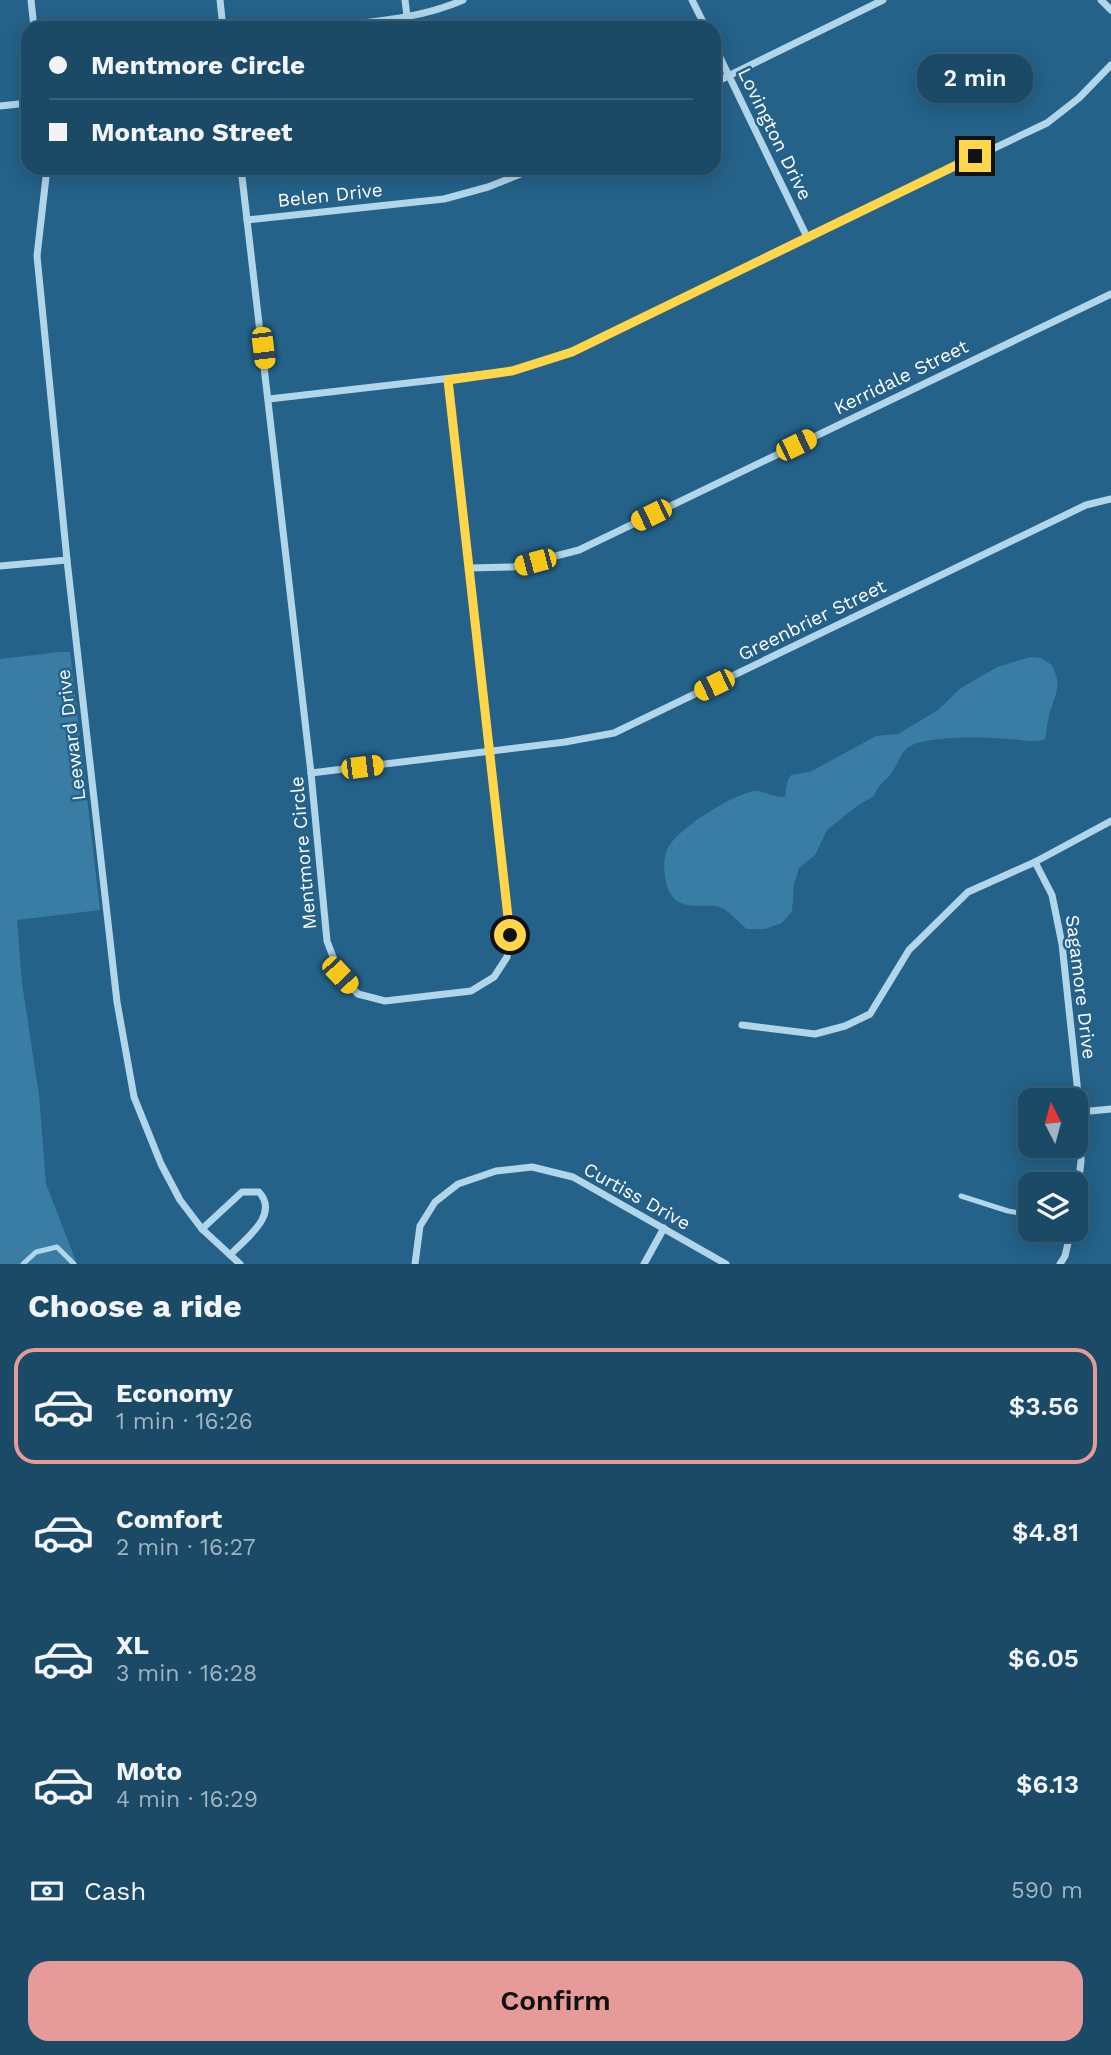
<!DOCTYPE html>
<html lang="en">
<head>
<meta charset="utf-8">
<style>
  body { margin:0; font-family:"Work Sans",sans-serif; background:#24516d; color:#f1f3f6; height:100vh; display:flex; flex-direction:column; font-size:26px; white-space:nowrap }
  * { box-sizing:border-box; margin:0 }
  p { font-size:23px; color:#a0b3c0 }
  .icon { flex:none; width:38px; height:38px; fill:none; stroke:currentColor; stroke-width:2; stroke-linecap:round; stroke-linejoin:round }
  .map { position:relative; height:1264px; overflow:hidden }
  .side { display:flex; flex-direction:column; background:#1b4a67; flex:1 }
  .side>* { flex:none }
  .hud { position:absolute; left:21px; top:21px; width:700px; height:154px; border-radius:21px; box-shadow:0 4px 18px #0003,0 0 0 2px #39627b; display:grid; align-content:center; height:154px; padding:0 28px; background:#1b4a67 }
  .needle { width:46px; rotate:354deg }
  .tools { position:absolute; left:1018px; top:1088px; display:grid; gap:14px }
  .tools a { display:grid; place-items:center; width:70px; height:70px; border-radius:14px; background:#1b4a67; box-shadow:0 4px 18px #0003,0 0 0 2px #39627b; font-size:35px }
  .end { position:absolute; width:32px; height:32px; margin:-16px; border:9px solid #ffd54a; background:#111; box-shadow:0 0 0 4px #111 }
  .from { border-radius:50% }
  .bubble { position:absolute; height:49px; border-radius:21px; background:#1b4a67; box-shadow:0 4px 18px #0003,0 0 0 2px #39627b; font-size:23px; font-weight:600; line-height:49px; text-align:center }
  .car { position:absolute; width:21px; height:42px; margin:-21px -10px; border-radius:9px; box-shadow:0 0 5px 2px #0007; background:linear-gradient(#f5c518 24%,#345 0 40%,#f5c518 0 76%,#345 0 86%,#f5c518 0) }
  .hud b { display:flex; align-items:center; gap:24px; height:66px; font-size:26px }
  .hud b+b { border-top:2px solid #39627b }
  .hud i { width:18px; height:18px; background:#f1f3f6 }
  ul { padding:0; list-style:none }
  li { display:flex; align-items:center; gap:21px; height:116px; margin:0 14px 10px; padding:0 14px; border:4px solid transparent; border-radius:21px }
  li div { flex:1 }
  li b { display:block; font-size:26px }
  li em { font-style:normal; font-weight:600 }
  li.active { border-color:#e69b98 }
  li>.icon { width:63px; height:63px; stroke-width:1.5 }
  h2 { padding:0 28px; font-size:32px; line-height:84px }
  .pay { display:flex; align-items:center; gap:18px; height:77px; padding:0 28px; font-size:26px }
  .pay p { margin-inline-start:auto }
  .cta { display:flex; gap:14px; margin-top:auto; padding:14px 28px }
  .cta a { flex:1; height:80px; border-radius:21px; background:#e69b98; color:#111; font-size:28px; font-weight:600; line-height:80px; text-align:center }
  .map>svg:first-child { display:block }
  .green { fill:#397da5 }
  .lines { fill:none; stroke-linecap:round; stroke-linejoin:round }
  .service { stroke:#b1d5e9; stroke-width:5 }
  .minor { stroke:#b1d5e9; stroke-width:7 }
  .route { stroke:#ffd54a; stroke-width:9 }
  .labels { text-anchor:middle; dominant-baseline:central; stroke-width:5; stroke-linejoin:round; paint-order:stroke }
  .street-label { font-size:19px; fill:#fff; stroke:#246289 }
</style>
</head>
<body>
<div class="map">
<svg width="1111" height="1264" viewBox="0 0 1111 1264">
  <rect width="100%" height="100%" fill="#246289"/>
  <g class="green">
    <path d="M60 652H70L100 910 17 920 22 983 39 1095 46 1184 77 1264H0V659Z"/>
    <path d="M1030 657 1041 658 1052 665C1063 689 1055 692 1049 716 1047 723 1047 731 1045 739 1033 744 1021 739 1008 739 986 737 924 735 907 748 899 755 897 767 890 775 883 783 878 785 874 796L857 806 827 830 815 855 799 868 794 884 792 911 782 923 765 929H747C739 923 730 912 722 908 708 902 683 912 672 896 664 886 662 861 667 850 676 829 732 795 754 791 764 790 772 798 785 797L787 782 791 775 810 772 876 736 898 734 938 710 961 688 997 667Z"/>
  </g>
  <g class="lines">
    <g class="service">
      <path d="M961 1196 1008 1211 1031 1215"/>
      <path d="M23 1264 36 1252 57 1247 74 1264"/>
    </g>
    <g class="minor">
      <path d="M31 0 34 28"/>
      <path d="M220 0 223 28"/>
      <path d="M405 0 407 16"/>
      <path d="M692 0 706 28"/>
      <path d="M1101 0 1111 10"/>
      <path d="M317 28C365 22 418 20 463 0"/>
      <path d="M714 45 807 237"/>
      <path d="M714 83 883 0"/>
      <path d="M0 106 28 103"/>
      <path d="M47 168 37 256 67 560 117 1002 134 1097 161 1164 180 1200 202 1229 240 1264"/>
      <path d="M241 168 311 773 327 941 340 975 358 994 385 1001 471 991 494 977 507 957 510 935 448 380"/>
      <path d="M247 220 444 199 488 187 536 168"/>
      <path d="M269 399 512 371 572 352 807 237 1047 123 1079 98 1111 65"/>
      <path d="M0 566 67 560"/>
      <path d="M469 568 513 567 579 550 1111 294"/>
      <path d="M311 773 565 742 614 733 1086 505 1111 499"/>
      <path d="M1035 862 1052 895 1062 944 1080 1112 1081 1161 1076 1205"/>
      <path d="M742 1025 815 1034 845 1026 870 1014 909 950 968 892 1035 862 1111 821"/>
      <path d="M1080 1112 1111 1109"/>
      <path d="M202 1229 242 1192H259C280 1215 245 1239 230 1255"/>
      <path d="M415 1264 420 1226 435 1202 458 1184 496 1171 532 1167 573 1177 726 1264"/>
      <path d="M644 1264 664 1228"/>
      <path d="M1060 1264 1065 1256 1071 1230"/>
    </g>
  </g>
  <g class="lines">
    <path class="route" d="M510 935 448 380 512 371 572 352 975 156"/>
  </g>
  <g class="labels">
    <g class="street-label">
      <text transform="translate(775 134) rotate(64)">Lovington Drive</text>
      <text transform="translate(330 195) rotate(-6)">Belen Drive</text>
      <text transform="translate(901 377) rotate(-26)">Kerridale Street</text>
      <text transform="translate(812 620) rotate(-26)">Greenbrier Street</text>
      <text transform="translate(71 735) rotate(-97)">Leeward Drive</text>
      <text transform="translate(303 853) rotate(-95)">Mentmore Circle</text>
      <text transform="translate(1081 987) rotate(83)">Sagamore Drive</text>
      <text transform="translate(637 1196) rotate(29)">Curtiss Drive</text>
    </g>
  </g>
</svg>
<div class="tools">
<a><svg class="needle" viewBox="-14 -14 28 28"><path d="M0-13l5 13h-10z" fill="#e53935"/><path d="M0 13l5-13h-10z" fill="#a0b3c0"/></svg></a>
<a><svg class="icon" aria-label="layers" viewBox="0 0 24 24"><path d="M12 4l9 5-9 5-9-5zM3 14l9 5 9-5"/></svg></a>
</div>
<i class="end from" style="left:510px;top:935px"></i>
<i class="end" style="left:975px;top:156px"></i>
<div class="bubble" style="left:917px;top:54px;width:116px">2 min</div>
<i class="car" style="left:263px;top:348px;rotate:173deg"></i>
<i class="car" style="left:796px;top:445px;rotate:64deg"></i>
<i class="car" style="left:651px;top:515px;rotate:244deg"></i>
<i class="car" style="left:535px;top:562px;rotate:255deg"></i>
<i class="car" style="left:714px;top:685px;rotate:244deg"></i>
<i class="car" style="left:362px;top:767px;rotate:83deg"></i>
<i class="car" style="left:340px;top:975px;rotate:137deg"></i>
<div class="hud">
<b><i class="from"></i>Mentmore Circle</b>
<b><i></i>Montano Street</b>
</div>
</div>
<section class="side">
<h2>Choose a ride</h2>
<ul>
<li class="active"><svg class="icon" aria-label="car" viewBox="0 0 24 24"><path d="M5 17H2v-5l4-1 3-4h7l3 4 3 1v5h-3M9 17h6M6 11h13"/><circle cx="7" cy="17" r="2"/><circle cx="17" cy="17" r="2"/></svg><div><b>Economy</b><p>1 min · 16:26</p></div><em>$3.56</em></li>
<li><svg class="icon" aria-label="car" viewBox="0 0 24 24"><path d="M5 17H2v-5l4-1 3-4h7l3 4 3 1v5h-3M9 17h6M6 11h13"/><circle cx="7" cy="17" r="2"/><circle cx="17" cy="17" r="2"/></svg><div><b>Comfort</b><p>2 min · 16:27</p></div><em>$4.81</em></li>
<li><svg class="icon" aria-label="car" viewBox="0 0 24 24"><path d="M5 17H2v-5l4-1 3-4h7l3 4 3 1v5h-3M9 17h6M6 11h13"/><circle cx="7" cy="17" r="2"/><circle cx="17" cy="17" r="2"/></svg><div><b>XL</b><p>3 min · 16:28</p></div><em>$6.05</em></li>
<li><svg class="icon" aria-label="car" viewBox="0 0 24 24"><path d="M5 17H2v-5l4-1 3-4h7l3 4 3 1v5h-3M9 17h6M6 11h13"/><circle cx="7" cy="17" r="2"/><circle cx="17" cy="17" r="2"/></svg><div><b>Moto</b><p>4 min · 16:29</p></div><em>$6.13</em></li>
</ul>
<div class="pay"><svg class="icon" aria-label="cash" viewBox="0 0 24 24"><path d="M3 7h18v10H3z"/><circle cx="12" cy="12" r="2"/></svg>Cash<p>590 m</p></div>
<div class="cta"><a>Confirm</a></div>
</section>
</body>
</html>
